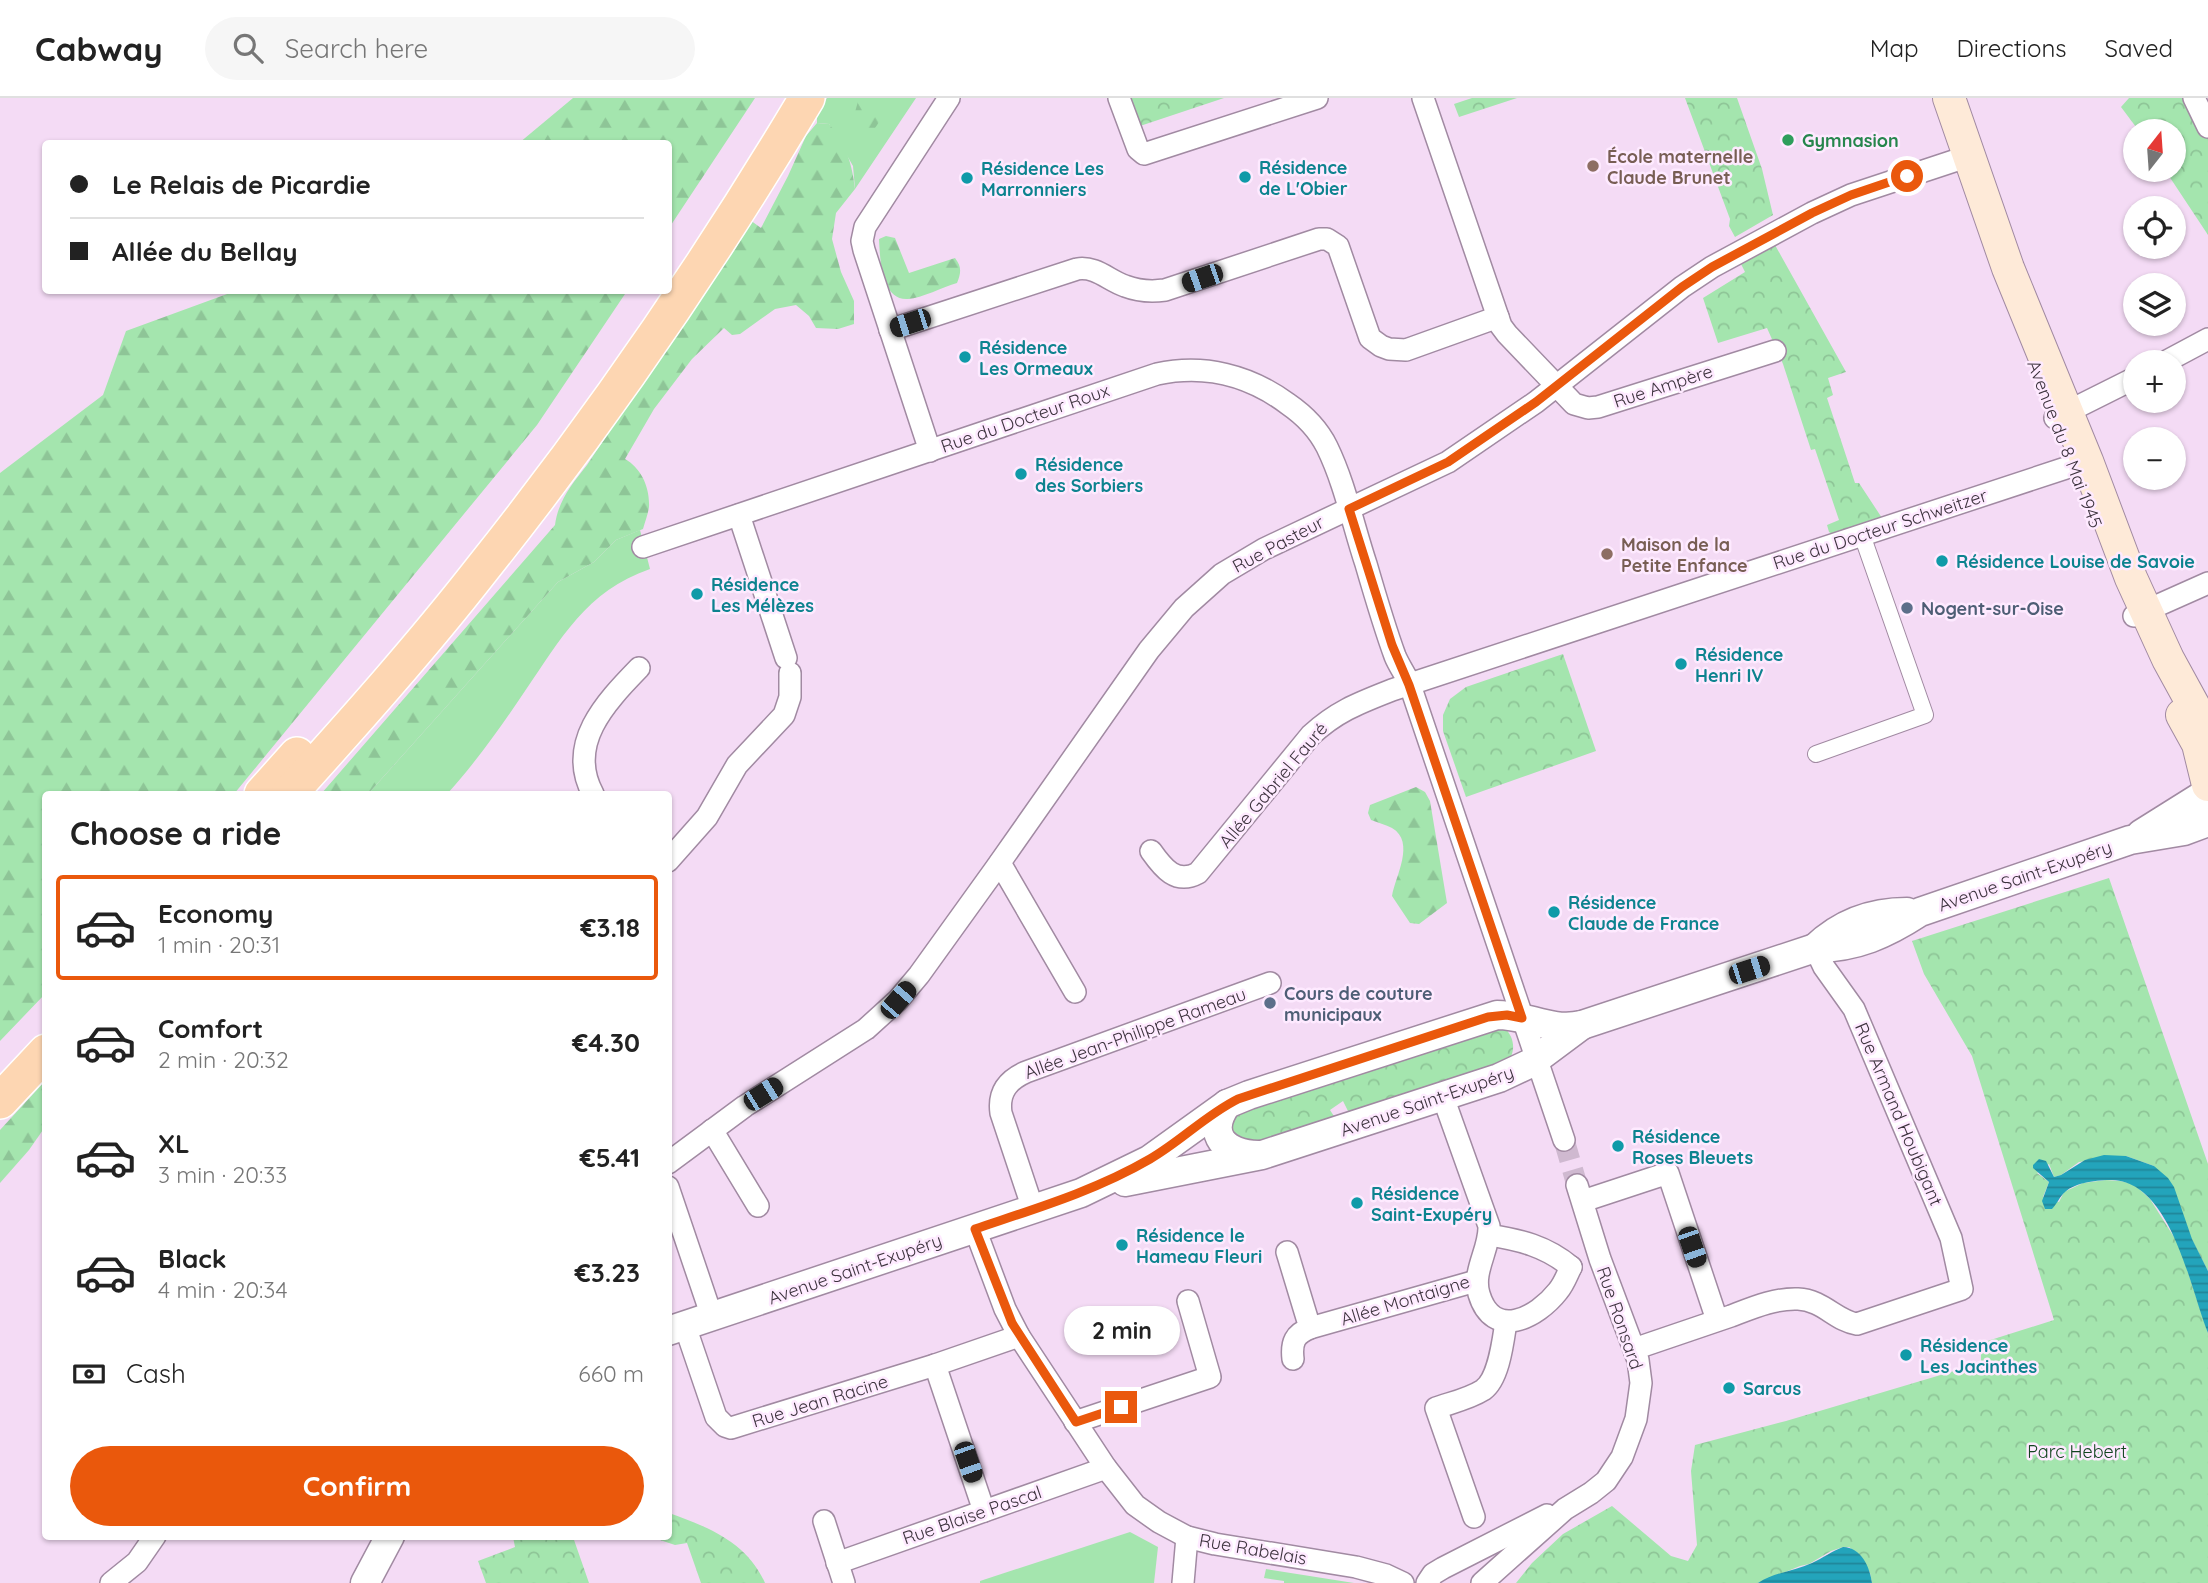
<!DOCTYPE html>
<html lang="en">
<head>
<meta charset="utf-8">
<style>
  body { margin:0; font-family:Quicksand,sans-serif; background:#f6f6f6; color:#222; height:100vh; display:flex; flex-direction:column; font-size:26px; white-space:nowrap }
  * { box-sizing:border-box; margin:0 }
  p { font-size:23px; color:#767676 }
  .icon { flex:none; width:38px; height:38px; fill:none; stroke:currentColor; stroke-width:2; stroke-linecap:round; stroke-linejoin:round }
  .map { position:relative; flex:1; overflow:hidden }
  .details { position:absolute; left:42px; top:693px; width:630px; height:749px; display:flex; flex-direction:column; background:#fff; border-radius:7px; box-shadow:0 2px 5px #0004 }
  .details>* { flex:none }
  .top-card { position:absolute; left:42px; top:42px; width:630px; height:154px; border-radius:7px; box-shadow:0 2px 5px #0004; display:grid; align-content:center; height:154px; padding:0 28px; background:#fff }
  .needle { width:46px; rotate:17deg }
  .tools { position:absolute; left:2123px; top:21px; display:grid; gap:14px }
  .tools a { display:grid; place-items:center; width:63px; height:63px; border-radius:50%; background:#fff; box-shadow:0 2px 5px #0004; font-size:35px }
  .end { position:absolute; width:32px; height:32px; margin:-16px; border:9px solid #ea580c; background:#fff; box-shadow:0 0 0 4px #fff }
  .from { border-radius:50% }
  .bubble { position:absolute; height:49px; border-radius:24px; background:#fff; box-shadow:0 2px 5px #0004; font-size:23px; font-weight:700; line-height:49px; text-align:center }
  .car { position:absolute; width:21px; height:42px; margin:-21px -10px; border-radius:9px; box-shadow:0 0 5px 2px #0007; background:linear-gradient(#222 24%,#8ab4d8 0 40%,#222 0 76%,#8ab4d8 0 86%,#222 0) }
  .top-card b { display:flex; align-items:center; gap:24px; height:66px; font-size:26px }
  .top-card b+b { border-top:2px solid #e0e0e0 }
  .top-card i { width:18px; height:18px; background:#222 }
  ul { padding:0; list-style:none }
  li { display:flex; align-items:center; gap:21px; height:105px; margin:0 14px 10px; padding:0 14px; border:4px solid transparent; border-radius:7px }
  li div { flex:1 }
  li b { display:block; font-size:26px }
  li em { font-style:normal; font-weight:700 }
  li.current { border-color:#ea580c }
  li>.icon { width:63px; height:63px; stroke-width:1.5 }
  h2 { padding:0 28px; font-size:32px; line-height:84px }
  .pay { display:flex; align-items:center; gap:18px; height:77px; padding:0 28px; font-size:26px }
  .pay p { margin-inline-start:auto }
  .action { display:flex; gap:14px; margin-top:auto; padding:14px 28px }
  .action a { flex:1; height:80px; border-radius:42px; background:#ea580c; color:#fff; font-size:28px; font-weight:700; line-height:80px; text-align:center }
  header { display:flex; align-items:center; gap:42px; box-sizing:border-box; height:98px; padding:0 35px; background:#fff; border-bottom:2px solid #e0e0e0 }
  header strong { font-size:33px }
  nav { display:flex; gap:38px; margin-inline-start:auto; font-size:24px }
  .search { width:490px; height:63px; background:#f6f6f6; display:flex; align-items:center; gap:18px; box-sizing:border-box; padding:0 24px; border-radius:38px; color:#767676; font-size:26px }
  .map>svg:first-child { display:block }
  .grass { fill:#a4e5ae }
  .forest { fill:url(#forest-firs) }
  .park { fill:url(#park-crowns); fill-rule:evenodd }
  .water { fill:url(#water-rules) }
  .lines { fill:none; stroke-linecap:round; stroke-linejoin:round }
  .minor-tunnel { stroke:#cfb9d0; stroke-width:21; stroke-dasharray:21 10; stroke-linecap:butt }
  .pedestrian-casing { stroke:#a18aa2; stroke-width:18 }
  .minor-casing { stroke:#a18aa2; stroke-width:24 }
  .tertiary-casing { stroke:#a18aa2; stroke-width:31 }
  .secondary-casing { stroke:#a18aa2; stroke-width:34 }
  .primary-casing { stroke:#fff; stroke-width:38 }
  .pedestrian { stroke:#fff; stroke-width:16 }
  .minor { stroke:#fff; stroke-width:21 }
  .tertiary { stroke:#fff; stroke-width:28 }
  .secondary { stroke:#feead8; stroke-width:32 }
  .primary { stroke:#fdd6b2; stroke-width:35 }
  .route { stroke:#ea580c; stroke-width:9 }
  .leisure-dot { fill:#2e9e5b; stroke:#feeaff; stroke-width:2.5 }
  .education-dot { fill:#8d6e63; stroke:#feeaff; stroke-width:2.5 }
  .culture-dot { fill:#0f9aa8; stroke:#feeaff; stroke-width:2.5 }
  .service-dot { fill:#5c6f8a; stroke:#feeaff; stroke-width:2.5 }
  .labels { text-anchor:middle; dominant-baseline:central; stroke-width:5; stroke-linejoin:round; paint-order:stroke }
  .leisure-label { font-size:18px; font-weight:bold; fill:#27864d; stroke:#feeaff; text-anchor:start }
  .education-label { font-size:18px; font-weight:bold; fill:#785e54; stroke:#feeaff; text-anchor:start }
  .culture-label { font-size:18px; font-weight:bold; fill:#0d838f; stroke:#feeaff; text-anchor:start }
  .street-label { font-size:18px; fill:#3d333e; stroke:#feeaff }
  .service-label { font-size:18px; font-weight:bold; fill:#4e5e75; stroke:#feeaff; text-anchor:start }
  .park-label { font-size:18px; fill:#12451f; stroke:#feeaff }
</style>
</head>
<body>
<header>
<strong>Cabway</strong>
<div class="search"><svg class="icon" aria-label="search" viewBox="0 0 24 24"><circle cx="10" cy="10" r="6"/><path d="M15 15l6 6"/></svg>Search here</div>
<nav><a>Map</a><a>Directions</a><a>Saved</a></nav>
</header>
<div class="map">
<svg width="2208" height="1485" viewBox="0 0 2208 1485">
  <defs>
    <pattern id="forest-firs" width="22" height="20" patternUnits="userSpaceOnUse" patternTransform="scale(1.75)"><rect width="22" height="20" fill="#a4e5ae"/><path d="M5 1l3.5 6h-7zM16 11l3.5 6h-7z" fill="#8ec597"/></pattern>
    <pattern id="park-crowns" width="20" height="18" patternUnits="userSpaceOnUse" patternTransform="scale(1.75)"><rect width="20" height="18" fill="#a4e5ae"/><path d="M2 6a3 3 0 1 1 6 0M12 15a3 3 0 1 1 6 0" fill="none" stroke="#8ec597"/></pattern>
    <pattern id="water-rules" width="6" height="5" patternUnits="userSpaceOnUse" patternTransform="scale(1.75)"><rect width="6" height="5" fill="#23a4bb"/><path d="M0 2.5h6" fill="none" stroke="#208699"/></pattern>
  </defs>
  <rect width="100%" height="100%" fill="#f4dbf5"/>
  <g class="grass">
    <path d="M827 0H916L855 91 853 68 829 26 817 25V17Z"/>
    <path d="M640 432 650 471C586 493 561 541 525 593 501 629 476 664 447 696H368L558 484 594 464 616 442Z"/>
    <path d="M1130 1434 1158 1449 1154 1485H980V1483Z"/>
    <path d="M1266 1471 1354 1485H1284V1483L1264 1480Z"/>
  </g>
  <g class="forest">
    <path d="M573 0H755L669 130 668 46 519 45Z"/>
    <path d="M859 0H890C882 10 883 20 875 30H866L853 21Z"/>
    <path d="M817 25 829 26C846 46 852 65 855 91L836 115 832 141 841 174 854 203V226L838 231 816 230 809 218 796 207 775 211 740 236 732 237 724 230 692 261 654 311 625 361C641 370 650 389 649 409 648 416 645 424 643 431L616 442 594 464 558 484 368 696H321L555 427C558 403 572 386 587 367L750 122 761 130 788 78 806 38Z"/>
    <path d="M886 138 895 140 909 175 955 160C962 169 961 175 957 185 943 189 922 200 908 201 881 203 880 160 879 141Z"/>
    <path d="M238 192 627 193 537 327 234 696H46L45 896 0 943V375L103 297 126 233Z"/>
    <path d="M1416 689 1425 694 1430 703 1447 805 1419 826 1410 825 1392 798C1395 779 1416 744 1392 730 1386 727 1377 724 1371 722L1368 715 1370 707Z"/>
    <path d="M45 983V1029L29 1052 0 1085V1032Z"/>
  </g>
  <g class="park">
    <path d="M1130 0H1224L1140 28Z"/>
    <path d="M1472 0H1517L1459 19 1454 6Z"/>
    <path d="M1685 0H1737L1762 71 1773 117 1735 139 1729 128 1730 121Z"/>
    <path d="M2129 0H2194L2208 29V137L2165 72H2174V33H2139L2121 9Z"/>
    <path d="M1775 147 1846 274 1828 280 1833 297 1827 300 1855 385H1859L1882 420 1832 436 1829 434 1827 427 1839 422 1815 351 1811 352 1783 266 1767 230 1718 245 1703 200 1745 174 1741 166Z"/>
    <path d="M1563 556 1596 653 1466 699 1443 633V617L1450 601 1466 589Z"/>
    <path d="M2109 780 2208 1066V1173L2154 1068 2126 1058 2079 1064 2061 1077 2054 1079 2049 1066 2037 1075 2049 1084 2043 1099 2059 1104 2064 1094 2083 1085 2106 1082 2120 1083 2129 1085 2138 1090 2150 1101 2179 1147 2208 1235V1485H1872L1870 1475 1861 1458 1849 1449H1843L1831 1453 1809 1466 1800 1468 1758 1485H1516L1532 1465 1563 1436 1612 1408 1671 1458 1688 1463 1697 1447 1691 1373 1695 1347 1786 1323 1981 1265V1245L2054 1222 1972 958 1924 876 1912 843Z"/>
    <path d="M1489 926 1504 929C1517 942 1516 958 1502 970L1374 1014 1259 1049C1246 1050 1238 1047 1229 1038L1227 1023 1233 1011ZM1343 1003 1349 1015 1337 1023 1330 1012Z"/>
    <path d="M669 1415C708 1429 747 1444 765 1485H701L687 1445 675 1447 651 1439 668 1438Z"/>
    <path d="M513 1439H573L589 1485H486L478 1463 515 1449Z"/>
  </g>
  <g class="water">
    <path d="M2104 1057 2126 1058 2154 1068 2168 1080 2174 1089 2192 1141 2208 1173V1235C2190 1191 2172 1084 2112 1082 2098 1082 2076 1084 2065 1094 2060 1098 2057 1106 2052 1111H2045L2042 1103 2049 1084 2033 1070V1067L2039 1061 2046 1063 2054 1079 2061 1077 2085 1062Z"/>
    <path d="M1843 1449C1861 1449 1870 1469 1872 1485H1758C1775 1474 1795 1473 1812 1465 1823 1460 1832 1453 1843 1449Z"/>
  </g>
  <g class="lines">
    <path class="minor-tunnel" d="M1564 1042 1577 1087"/>
    <g class="pedestrian-casing">
      <path id="pedestrian" d="M1816 656 1925 617 1862 437"/>
    </g>
    <g class="minor-casing">
      <g id="minor">
        <path d="M1119 0 1138 51 1144 56 1317 0"/>
        <path d="M1423 0 1501 228 1507 236 1574 306 1588 310 1598 309 1775 253"/>
        <path d="M2194 0 2208 29"/>
        <path d="M890 232 1077 171C1096 168 1108 182 1125 188 1138 193 1151 194 1165 192L1319 141H1327L1338 148 1370 240 1381 248 1389 251 1406 252 1498 219"/>
        <path d="M2165 264 2208 241"/>
        <path d="M2055 320 2135 280"/>
        <path d="M930 353 864 152 862 143 865 129 949 0"/>
        <path d="M739 417 786 560"/>
        <path d="M643 449 1157 276C1204 266 1249 277 1288 306 1304 317 1318 331 1327 349 1345 386 1353 427 1366 466 1375 497 1384 528 1395 558 1399 568 1406 577 1410 587L1564 1042"/>
        <path d="M2134 518 2208 485"/>
        <path d="M593 696C566 646 605 605 639 570"/>
        <path d="M1151 753C1163 770 1176 787 1198 775L1311 637C1337 613 1359 605 1392 592L2072 368"/>
        <path d="M668 763 707 719 737 667 784 617 790 599V575"/>
        <path d="M1000 765 1075 894"/>
        <path d="M1443 999 1489 1128C1490 1151 1472 1173 1479 1196 1493 1243 1537 1220 1558 1193 1564 1186 1567 1177 1571 1169"/>
        <path d="M712 1032 758 1108"/>
        <path d="M668 1065 745 1008 866 931 898 902 919 877 996 770 1149 552 1184 510 1222 476 1264 451 1448 364 1536 304 1682 189 1712 169 1812 115 1851 97 1969 58"/>
        <path d="M668 1089 712 1219"/>
        <path d="M1583 1103 1668 1075 1717 1222"/>
        <path d="M1033 1111 1001 1015C998 994 1008 982 1026 974L1270 885"/>
        <path d="M975 1131 1005 1211 1019 1238 1106 1370 1135 1407 1159 1424 1187 1439 1215 1446 1356 1469 1386 1477 1403 1485"/>
        <path d="M1489 1137C1520 1142 1546 1148 1571 1169"/>
        <path d="M1287 1154 1310 1230C1295 1236 1291 1244 1293 1261"/>
        <path d="M685 1228 716 1319 725 1328 731 1330 935 1267 1019 1238"/>
        <path d="M1310 1230 1476 1183"/>
        <path d="M1634 1251C1666 1240 1698 1229 1731 1218 1752 1210 1775 1200 1798 1201 1823 1202 1836 1223 1857 1226L1962 1191 1951 1140 1854 911 1824 869 1815 850"/>
        <path d="M935 1267 984 1413"/>
        <path d="M1075 1324 1210 1279 1188 1203"/>
        <path d="M1474 1419 1436 1310C1450 1305 1469 1301 1483 1292 1499 1281 1503 1243 1506 1224"/>
        <path d="M824 1423 844 1485"/>
        <path d="M837 1465 1106 1370"/>
        <path d="M111 1485 137 1464 155 1438"/>
        <path d="M1183 1485 1187 1439"/>
        <path d="M1427 1485 1433 1476 1443 1470 1547 1417"/>
        <path d="M1482 1485 1565 1411 1591 1395 1606 1383 1622 1359 1636 1321 1641 1285 1638 1262 1600 1161 1577 1087"/>
      </g>
    </g>
    <g class="tertiary-casing">
      <g id="tertiary">
        <path d="M2141 736 2208 694"/>
        <path d="M1815 850C1840 826 1872 814 1907 814"/>
        <path d="M1227 1006C1205 1037 1225 1056 1258 1057"/>
        <path d="M1125 1084 1262 1057 1499 980 1531 965 1582 927"/>
        <path d="M668 1233 1081 1095 1149 1062 1227 1006 1249 997 1497 917C1529 917 1549 934 1582 927L1815 850C1856 850 1886 836 1920 814L2130 742 2184 733 2208 724"/>
        <path d="M365 1485 390 1438"/>
      </g>
    </g>
    <g class="secondary-casing">
      <g id="secondary">
        <path d="M1949 0 2008 170 2087 363 2131 480 2168 561 2208 634"/>
        <path d="M2182 617 2198 646 2208 687"/>
      </g>
    </g>
    <g class="primary-casing">
      <g id="primary">
        <path d="M262 696 297 657"/>
        <path d="M289 696C355 623 421 549 482 471 601 322 709 164 807 0"/>
        <path d="M0 1003 46 954"/>
      </g>
    </g>
    <use href="#pedestrian" class="pedestrian"/>
    <use href="#minor" class="minor"/>
    <use href="#tertiary" class="tertiary"/>
    <use href="#secondary" class="secondary"/>
    <use href="#primary" class="primary"/>
  </g>
  <g class="lines">
    <path class="route" d="M1121 1309 1076 1324 1012 1225 975 1131C1034 1111 1095 1093 1150 1061 1181 1043 1206 1017 1238 1001L1488 919 1507 917 1522 920 1409 587 1392 547 1349 411 1448 364 1536 304 1682 189 1712 169 1812 115 1851 97 1907 78"/>
  </g>
  <circle class="leisure-dot" cx="1788" cy="42" r="7"/>
  <g class="education-dot">
    <circle cx="1593" cy="68" r="7"/>
    <circle cx="1607" cy="456" r="7"/>
  </g>
  <g class="culture-dot">
    <circle cx="1245" cy="79" r="7"/>
    <circle cx="967" cy="80" r="7"/>
    <circle cx="965" cy="259" r="7"/>
    <circle cx="1021" cy="376" r="7"/>
    <circle cx="1942" cy="463" r="7"/>
    <circle cx="697" cy="496" r="7"/>
    <circle cx="1681" cy="566" r="7"/>
    <circle cx="1554" cy="814" r="7"/>
    <circle cx="1618" cy="1048" r="7"/>
    <circle cx="1357" cy="1105" r="7"/>
    <circle cx="1122" cy="1147" r="7"/>
    <circle cx="1906" cy="1257" r="7"/>
    <circle cx="1729" cy="1290" r="7"/>
  </g>
  <g class="service-dot">
    <circle cx="1907" cy="510" r="7"/>
    <circle cx="1270" cy="905" r="7"/>
  </g>
  <g class="labels">
    <g class="leisure-label">
      <text x="1802" y="42">Gymnasion</text>
    </g>
    <g class="education-label">
      <text x="1607" y="58">École maternelle<tspan x="1607" dy="21">Claude Brunet</tspan></text>
      <text x="1621" y="446">Maison de la<tspan x="1621" dy="21">Petite Enfance</tspan></text>
    </g>
    <g class="culture-label">
      <text x="1259" y="69">Résidence<tspan x="1259" dy="21">de L'Obier</tspan></text>
      <text x="981" y="70">Résidence Les<tspan x="981" dy="21">Marronniers</tspan></text>
      <text x="979" y="249">Résidence<tspan x="979" dy="21">Les Ormeaux</tspan></text>
      <text x="1035" y="366">Résidence<tspan x="1035" dy="21">des Sorbiers</tspan></text>
      <text x="1956" y="463">Résidence Louise de Savoie</text>
      <text x="711" y="486">Résidence<tspan x="711" dy="21">Les Mélèzes</tspan></text>
      <text x="1695" y="556">Résidence<tspan x="1695" dy="21">Henri IV</tspan></text>
      <text x="1568" y="804">Résidence<tspan x="1568" dy="21">Claude de France</tspan></text>
      <text x="1632" y="1038">Résidence<tspan x="1632" dy="21">Roses Bleuets</tspan></text>
      <text x="1371" y="1095">Résidence<tspan x="1371" dy="21">Saint-Exupéry</tspan></text>
      <text x="1136" y="1137">Résidence le<tspan x="1136" dy="21">Hameau Fleuri</tspan></text>
      <text x="1920" y="1247">Résidence<tspan x="1920" dy="21">Les Jacinthes</tspan></text>
      <text x="1743" y="1290">Sarcus</text>
    </g>
    <g class="street-label">
      <text transform="translate(1663 288) rotate(-18)">Rue Ampère</text>
      <text transform="translate(1025 320) rotate(-19)">Rue du Docteur Roux</text>
      <text transform="translate(2065 346) rotate(69)">Avenue du 8 Mai 1945</text>
      <text transform="translate(1880 431) rotate(-18)">Rue du Docteur Schweitzer</text>
      <text transform="translate(1278 446) rotate(-28)">Rue Pasteur</text>
      <text transform="translate(1273 687) rotate(-50)">Allée Gabriel Fauré</text>
      <text transform="translate(2025 778) rotate(-19)">Avenue Saint-Exupéry</text>
      <text transform="translate(1135 935) rotate(-20)">Allée Jean-Philippe Rameau</text>
      <text transform="translate(1427 1003) rotate(-19)">Avenue Saint-Exupéry</text>
      <text transform="translate(1899 1016) rotate(67)">Rue Armand Houbigant</text>
      <text transform="translate(855 1171) rotate(-19)">Avenue Saint-Exupéry</text>
      <text transform="translate(1405 1202) rotate(-17)">Allée Montaigne</text>
      <text transform="translate(1620 1220) rotate(71)">Rue Ronsard</text>
      <text transform="translate(820 1303) rotate(-17)">Rue Jean Racine</text>
      <text transform="translate(972 1417) rotate(-19)">Rue Blaise Pascal</text>
      <text transform="translate(1253 1451) rotate(10)">Rue Rabelais</text>
    </g>
    <g class="service-label">
      <text x="1921" y="510">Nogent-sur-Oise</text>
      <text x="1284" y="895">Cours de couture<tspan x="1284" dy="21">municipaux</tspan></text>
    </g>
    <g class="park-label">
      <text x="2077" y="1353">Parc Hebert</text>
    </g>
  </g>
</svg>
<div class="tools">
<a><svg class="needle" viewBox="-14 -14 28 28"><path d="M0-13l5 13h-10z" fill="#e53935"/><path d="M0 13l5-13h-10z" fill="#767676"/></svg></a>
<a><svg class="icon" aria-label="locate" viewBox="0 0 24 24"><circle cx="12" cy="12" r="6"/><path d="M12 2v4M12 18v4M2 12h4M18 12h4"/></svg></a>
<a><svg class="icon" aria-label="layers" viewBox="0 0 24 24"><path d="M12 4l9 5-9 5-9-5zM3 14l9 5 9-5"/></svg></a>
<a>+</a>
<a>−</a>
</div>
<i class="end from" style="left:1907px;top:78px"></i>
<i class="end" style="left:1121px;top:1309px"></i>
<div class="bubble" style="left:1064px;top:1208px;width:116px">2 min</div>
<i class="car" style="left:1202px;top:180px;rotate:251deg"></i>
<i class="car" style="left:910px;top:225px;rotate:252deg"></i>
<i class="car" style="left:1749px;top:872px;rotate:72deg"></i>
<i class="car" style="left:898px;top:902px;rotate:41deg"></i>
<i class="car" style="left:763px;top:996px;rotate:58deg"></i>
<i class="car" style="left:1692px;top:1149px;rotate:161deg"></i>
<i class="car" style="left:968px;top:1364px;rotate:161deg"></i>
<div class="top-card">
<b><i class="from"></i>Le Relais de Picardie</b>
<b><i></i>Allée du Bellay</b>
</div>
<section class="details">
<h2>Choose a ride</h2>
<ul>
<li class="current"><svg class="icon" aria-label="car" viewBox="0 0 24 24"><path d="M5 17H2v-5l4-1 3-4h7l3 4 3 1v5h-3M9 17h6M6 11h13"/><circle cx="7" cy="17" r="2"/><circle cx="17" cy="17" r="2"/></svg><div><b>Economy</b><p>1 min · 20:31</p></div><em>€3.18</em></li>
<li><svg class="icon" aria-label="car" viewBox="0 0 24 24"><path d="M5 17H2v-5l4-1 3-4h7l3 4 3 1v5h-3M9 17h6M6 11h13"/><circle cx="7" cy="17" r="2"/><circle cx="17" cy="17" r="2"/></svg><div><b>Comfort</b><p>2 min · 20:32</p></div><em>€4.30</em></li>
<li><svg class="icon" aria-label="car" viewBox="0 0 24 24"><path d="M5 17H2v-5l4-1 3-4h7l3 4 3 1v5h-3M9 17h6M6 11h13"/><circle cx="7" cy="17" r="2"/><circle cx="17" cy="17" r="2"/></svg><div><b>XL</b><p>3 min · 20:33</p></div><em>€5.41</em></li>
<li><svg class="icon" aria-label="car" viewBox="0 0 24 24"><path d="M5 17H2v-5l4-1 3-4h7l3 4 3 1v5h-3M9 17h6M6 11h13"/><circle cx="7" cy="17" r="2"/><circle cx="17" cy="17" r="2"/></svg><div><b>Black</b><p>4 min · 20:34</p></div><em>€3.23</em></li>
</ul>
<div class="pay"><svg class="icon" aria-label="cash" viewBox="0 0 24 24"><path d="M3 7h18v10H3z"/><circle cx="12" cy="12" r="2"/></svg>Cash<p>660 m</p></div>
<div class="action"><a>Confirm</a></div>
</section>
</div>
</body>
</html>
